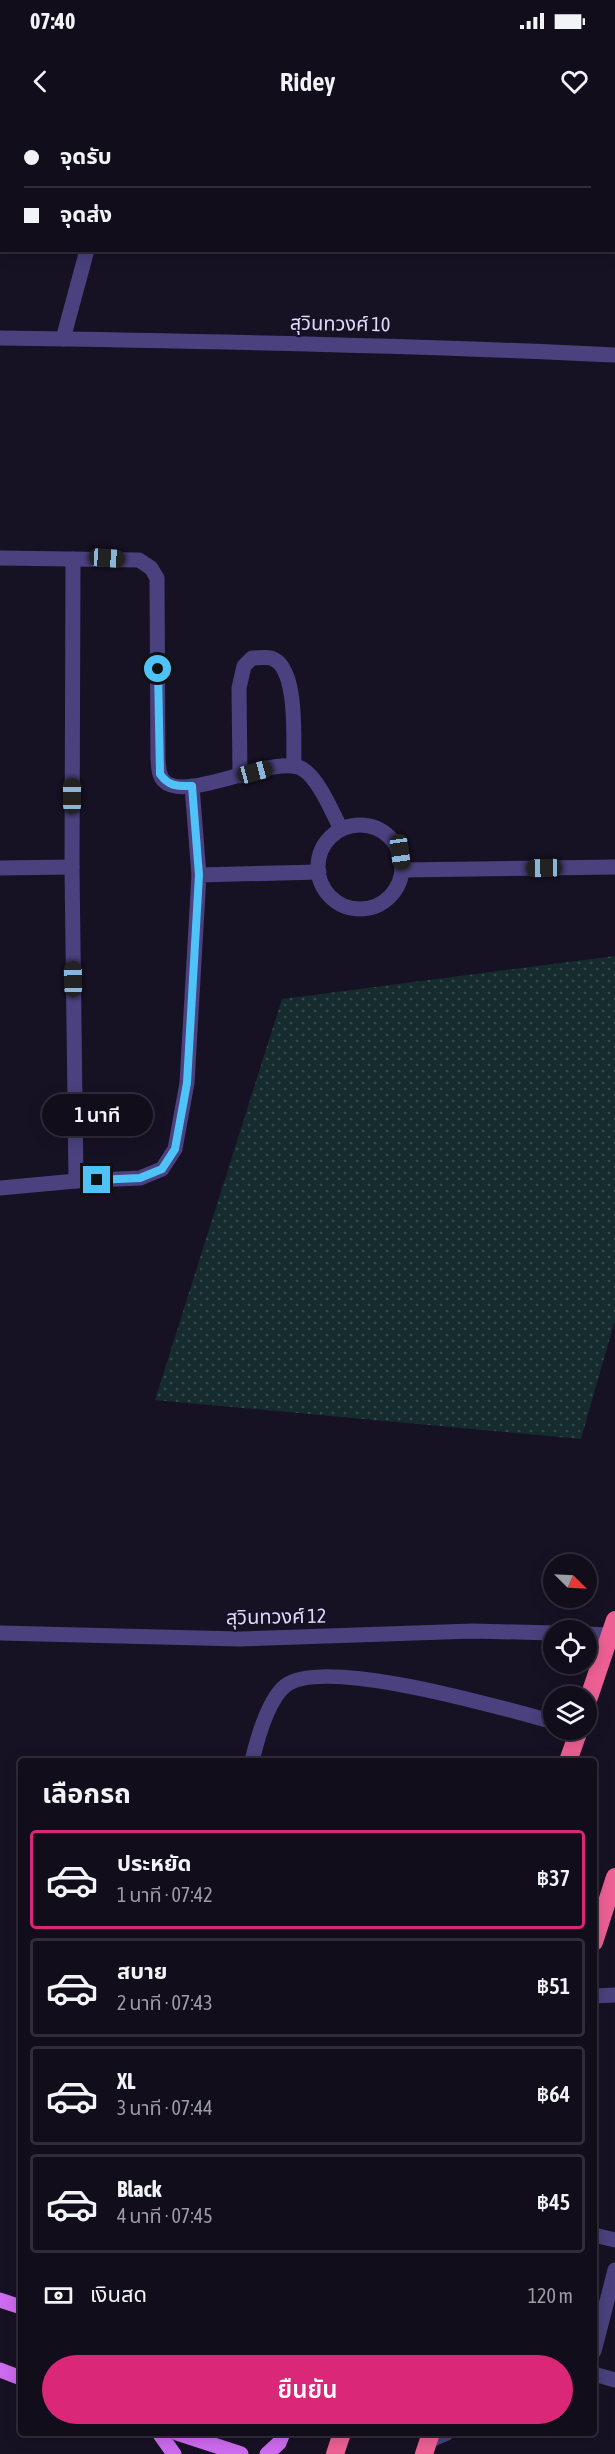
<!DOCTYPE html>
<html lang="th">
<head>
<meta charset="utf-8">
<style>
  body { margin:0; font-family:"Asap Condensed","Noto Sans Thai",sans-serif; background:#1e1b28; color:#f1f3f6; height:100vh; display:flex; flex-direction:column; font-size:22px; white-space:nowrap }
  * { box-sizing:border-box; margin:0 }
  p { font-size:20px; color:#9c9ca3 }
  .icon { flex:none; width:33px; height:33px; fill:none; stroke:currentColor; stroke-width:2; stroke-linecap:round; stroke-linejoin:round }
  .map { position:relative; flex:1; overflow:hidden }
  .sheet { position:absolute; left:18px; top:1638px; width:579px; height:678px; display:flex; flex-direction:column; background:#110d1b; border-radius:6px; box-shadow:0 3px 15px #0003,0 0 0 2px #302d3a }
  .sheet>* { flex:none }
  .top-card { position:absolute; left:0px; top:0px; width:615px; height:132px; box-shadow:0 3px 15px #0003,0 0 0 2px #302d3a; display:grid; align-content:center; height:132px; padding:0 24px; background:#110d1b }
  .needle { width:39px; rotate:114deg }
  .tools { position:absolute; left:543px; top:1434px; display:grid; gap:12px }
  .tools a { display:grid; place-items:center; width:54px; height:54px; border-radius:50%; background:#110d1b; box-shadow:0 3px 15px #0003,0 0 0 2px #302d3a; font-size:30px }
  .end { position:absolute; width:27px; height:27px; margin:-14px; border:8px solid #4fc3f7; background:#111; box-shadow:0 0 0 3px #111 }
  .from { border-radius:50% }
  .bubble { position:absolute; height:42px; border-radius:21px; background:#110d1b; box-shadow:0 3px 15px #0003,0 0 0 2px #302d3a; font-size:20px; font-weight:600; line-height:42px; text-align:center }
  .car { position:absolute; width:18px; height:36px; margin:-18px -9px; border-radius:8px; box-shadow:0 0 4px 2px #0007; background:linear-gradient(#222 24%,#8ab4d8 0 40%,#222 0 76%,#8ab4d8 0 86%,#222 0) }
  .top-card b { display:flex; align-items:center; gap:21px; height:57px; font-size:22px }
  .top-card b+b { border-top:2px solid #302d3a }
  .top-card i { width:15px; height:15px; background:#f1f3f6 }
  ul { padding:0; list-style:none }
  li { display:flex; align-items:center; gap:18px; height:99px; margin:0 12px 9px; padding:0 12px; border:3px solid #302d3a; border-radius:6px }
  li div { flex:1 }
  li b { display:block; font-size:22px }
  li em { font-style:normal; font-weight:600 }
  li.current { border-color:#db2777 }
  li>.icon { width:54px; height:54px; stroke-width:1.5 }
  h2 { padding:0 24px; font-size:27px; line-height:72px }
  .pay { display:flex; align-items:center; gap:15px; height:66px; padding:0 24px; font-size:22px }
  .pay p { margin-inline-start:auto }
  .button { display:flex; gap:12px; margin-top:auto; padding:12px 24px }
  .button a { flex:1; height:69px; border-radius:36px; background:#db2777; color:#fff; font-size:24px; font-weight:600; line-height:69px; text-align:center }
  .status { display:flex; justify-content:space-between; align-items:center; height:42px; padding:0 30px; background:#110d1b; direction:ltr }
  .status svg { height:16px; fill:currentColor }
  header { display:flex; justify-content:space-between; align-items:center; height:78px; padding:0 24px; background:#110d1b; font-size:27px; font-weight:600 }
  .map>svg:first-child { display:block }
  .grass { fill:url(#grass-dots) }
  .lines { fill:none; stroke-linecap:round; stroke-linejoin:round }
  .minor { stroke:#4a417e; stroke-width:15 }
  .major { stroke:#cd6bef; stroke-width:15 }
  .highway { stroke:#ee6094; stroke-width:18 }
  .route { stroke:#4fc3f7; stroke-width:8 }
  .labels { text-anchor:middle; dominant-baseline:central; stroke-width:4.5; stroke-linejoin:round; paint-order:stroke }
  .street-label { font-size:20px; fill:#e0d8fb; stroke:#171124 }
</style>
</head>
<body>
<div class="status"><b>07:40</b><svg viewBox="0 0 49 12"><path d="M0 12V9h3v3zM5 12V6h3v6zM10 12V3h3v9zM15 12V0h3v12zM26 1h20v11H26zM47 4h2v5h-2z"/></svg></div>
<header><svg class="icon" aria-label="back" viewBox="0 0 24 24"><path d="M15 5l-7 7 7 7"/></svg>Ridey<svg class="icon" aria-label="heart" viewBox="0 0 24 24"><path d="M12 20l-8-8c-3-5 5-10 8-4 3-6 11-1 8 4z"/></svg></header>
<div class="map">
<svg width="615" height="2334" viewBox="0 0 615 2334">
  <defs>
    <pattern id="grass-dots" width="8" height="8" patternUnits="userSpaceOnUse" patternTransform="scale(1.5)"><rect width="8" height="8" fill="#152b2d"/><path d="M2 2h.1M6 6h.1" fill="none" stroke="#37494c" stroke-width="1.8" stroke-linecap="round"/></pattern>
  </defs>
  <rect width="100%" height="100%" fill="#171124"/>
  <path class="grass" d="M615 836V1200L581 1319 155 1280 282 879Z"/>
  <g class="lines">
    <g class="minor">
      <path d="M122 2 123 0"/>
      <path d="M0 218C205 221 410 225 615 235"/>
      <path d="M63 219 87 130"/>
      <path d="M0 438 139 440 151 448 157 458 158 639C159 647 158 655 164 661 188 684 277 631 304 650 319 660 332 692 341 709"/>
      <path d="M73 439 72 747 76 1061"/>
      <path d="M240 656 239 568 244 546 252 538C258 538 266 537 271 538 299 546 293 622 294 645"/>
      <path d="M192 666 199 755"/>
      <circle cx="360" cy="747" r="42"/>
      <path d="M0 748 72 747"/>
      <path d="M403 750 615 747"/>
      <path d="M0 1068 76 1061 140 1058 162 1049 175 1029 187 963 199 755 319 752"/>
      <path d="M0 1513 240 1519 473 1511 554 1513"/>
      <path d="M586 1514 610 1515"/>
      <path d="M252 1641C257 1620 268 1580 285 1566 323 1535 505 1589 554 1602"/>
      <path d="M594 1876 615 1875"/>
      <path d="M594 2115 615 2120"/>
      <path d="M594 2231 615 2150"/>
      <path d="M594 2254 615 2260"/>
      <path d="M428 2321 447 2313"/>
    </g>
    <g class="major">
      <path d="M0 2180 21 2187"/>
      <path d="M0 2250 21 2258"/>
      <path d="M159 2313 174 2334"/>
      <path d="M177 2313 241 2334"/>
      <path d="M267 2334 279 2323 283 2313"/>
    </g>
    <g class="highway">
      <path d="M586 1586 615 1500"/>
      <path d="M568 1641 579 1610"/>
      <path d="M594 1822 615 1757"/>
      <path d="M335 2334 342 2313"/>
      <path d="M424 2334 431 2313"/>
    </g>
  </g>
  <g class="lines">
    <path class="route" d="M97 1060 140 1058 162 1049 175 1029 187 963 199 755 192 666C178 666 169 667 160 654L158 549"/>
  </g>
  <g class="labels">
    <g class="street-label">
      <text transform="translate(340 203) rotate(1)">สุวินทวงศ์ 10</text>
      <text transform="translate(276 1496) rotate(-1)">สุวินทวงศ์ 12</text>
    </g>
  </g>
</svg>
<div class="tools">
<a><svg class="needle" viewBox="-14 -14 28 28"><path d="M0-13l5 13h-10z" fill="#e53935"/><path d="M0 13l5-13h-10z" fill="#9c9ca3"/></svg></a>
<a><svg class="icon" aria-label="locate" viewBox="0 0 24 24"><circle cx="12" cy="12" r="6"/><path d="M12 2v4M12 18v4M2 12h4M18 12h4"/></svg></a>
<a><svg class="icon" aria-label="layers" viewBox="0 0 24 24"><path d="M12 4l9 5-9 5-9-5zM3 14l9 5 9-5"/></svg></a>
</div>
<i class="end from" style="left:158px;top:549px"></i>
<i class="end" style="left:97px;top:1060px"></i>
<div class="bubble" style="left:42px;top:974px;width:111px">1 นาที</div>
<i class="car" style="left:107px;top:438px;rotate:94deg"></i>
<i class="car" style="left:255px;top:652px;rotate:75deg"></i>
<i class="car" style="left:72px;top:676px;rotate:0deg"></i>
<i class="car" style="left:400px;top:732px;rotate:172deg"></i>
<i class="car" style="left:544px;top:748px;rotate:269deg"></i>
<i class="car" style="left:73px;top:859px;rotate:359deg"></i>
<div class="top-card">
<b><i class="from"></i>จุดรับ</b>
<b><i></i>จุดส่ง</b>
</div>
<section class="sheet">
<h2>เลือกรถ</h2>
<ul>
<li class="current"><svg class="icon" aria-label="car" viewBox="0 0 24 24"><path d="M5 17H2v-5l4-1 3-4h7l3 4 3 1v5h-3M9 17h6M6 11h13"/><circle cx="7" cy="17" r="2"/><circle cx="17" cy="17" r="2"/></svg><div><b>ประหยัด</b><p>1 นาที · 07:42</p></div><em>฿37</em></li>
<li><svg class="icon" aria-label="car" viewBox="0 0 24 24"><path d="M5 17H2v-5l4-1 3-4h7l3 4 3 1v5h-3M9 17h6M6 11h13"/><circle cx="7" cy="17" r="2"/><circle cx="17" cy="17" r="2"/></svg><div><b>สบาย</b><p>2 นาที · 07:43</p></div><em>฿51</em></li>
<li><svg class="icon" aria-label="car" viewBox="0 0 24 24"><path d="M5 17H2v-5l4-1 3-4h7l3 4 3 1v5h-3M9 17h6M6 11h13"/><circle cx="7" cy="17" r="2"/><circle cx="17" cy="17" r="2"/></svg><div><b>XL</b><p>3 นาที · 07:44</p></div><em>฿64</em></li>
<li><svg class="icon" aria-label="car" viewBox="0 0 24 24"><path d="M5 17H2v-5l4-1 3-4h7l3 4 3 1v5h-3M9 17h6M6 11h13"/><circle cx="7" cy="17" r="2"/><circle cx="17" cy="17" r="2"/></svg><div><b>Black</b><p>4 นาที · 07:45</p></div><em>฿45</em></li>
</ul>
<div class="pay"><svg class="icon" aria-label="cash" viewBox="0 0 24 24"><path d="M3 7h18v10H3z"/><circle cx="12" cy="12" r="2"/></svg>เงินสด<p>120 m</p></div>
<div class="button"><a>ยืนยัน</a></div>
</section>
</div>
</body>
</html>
